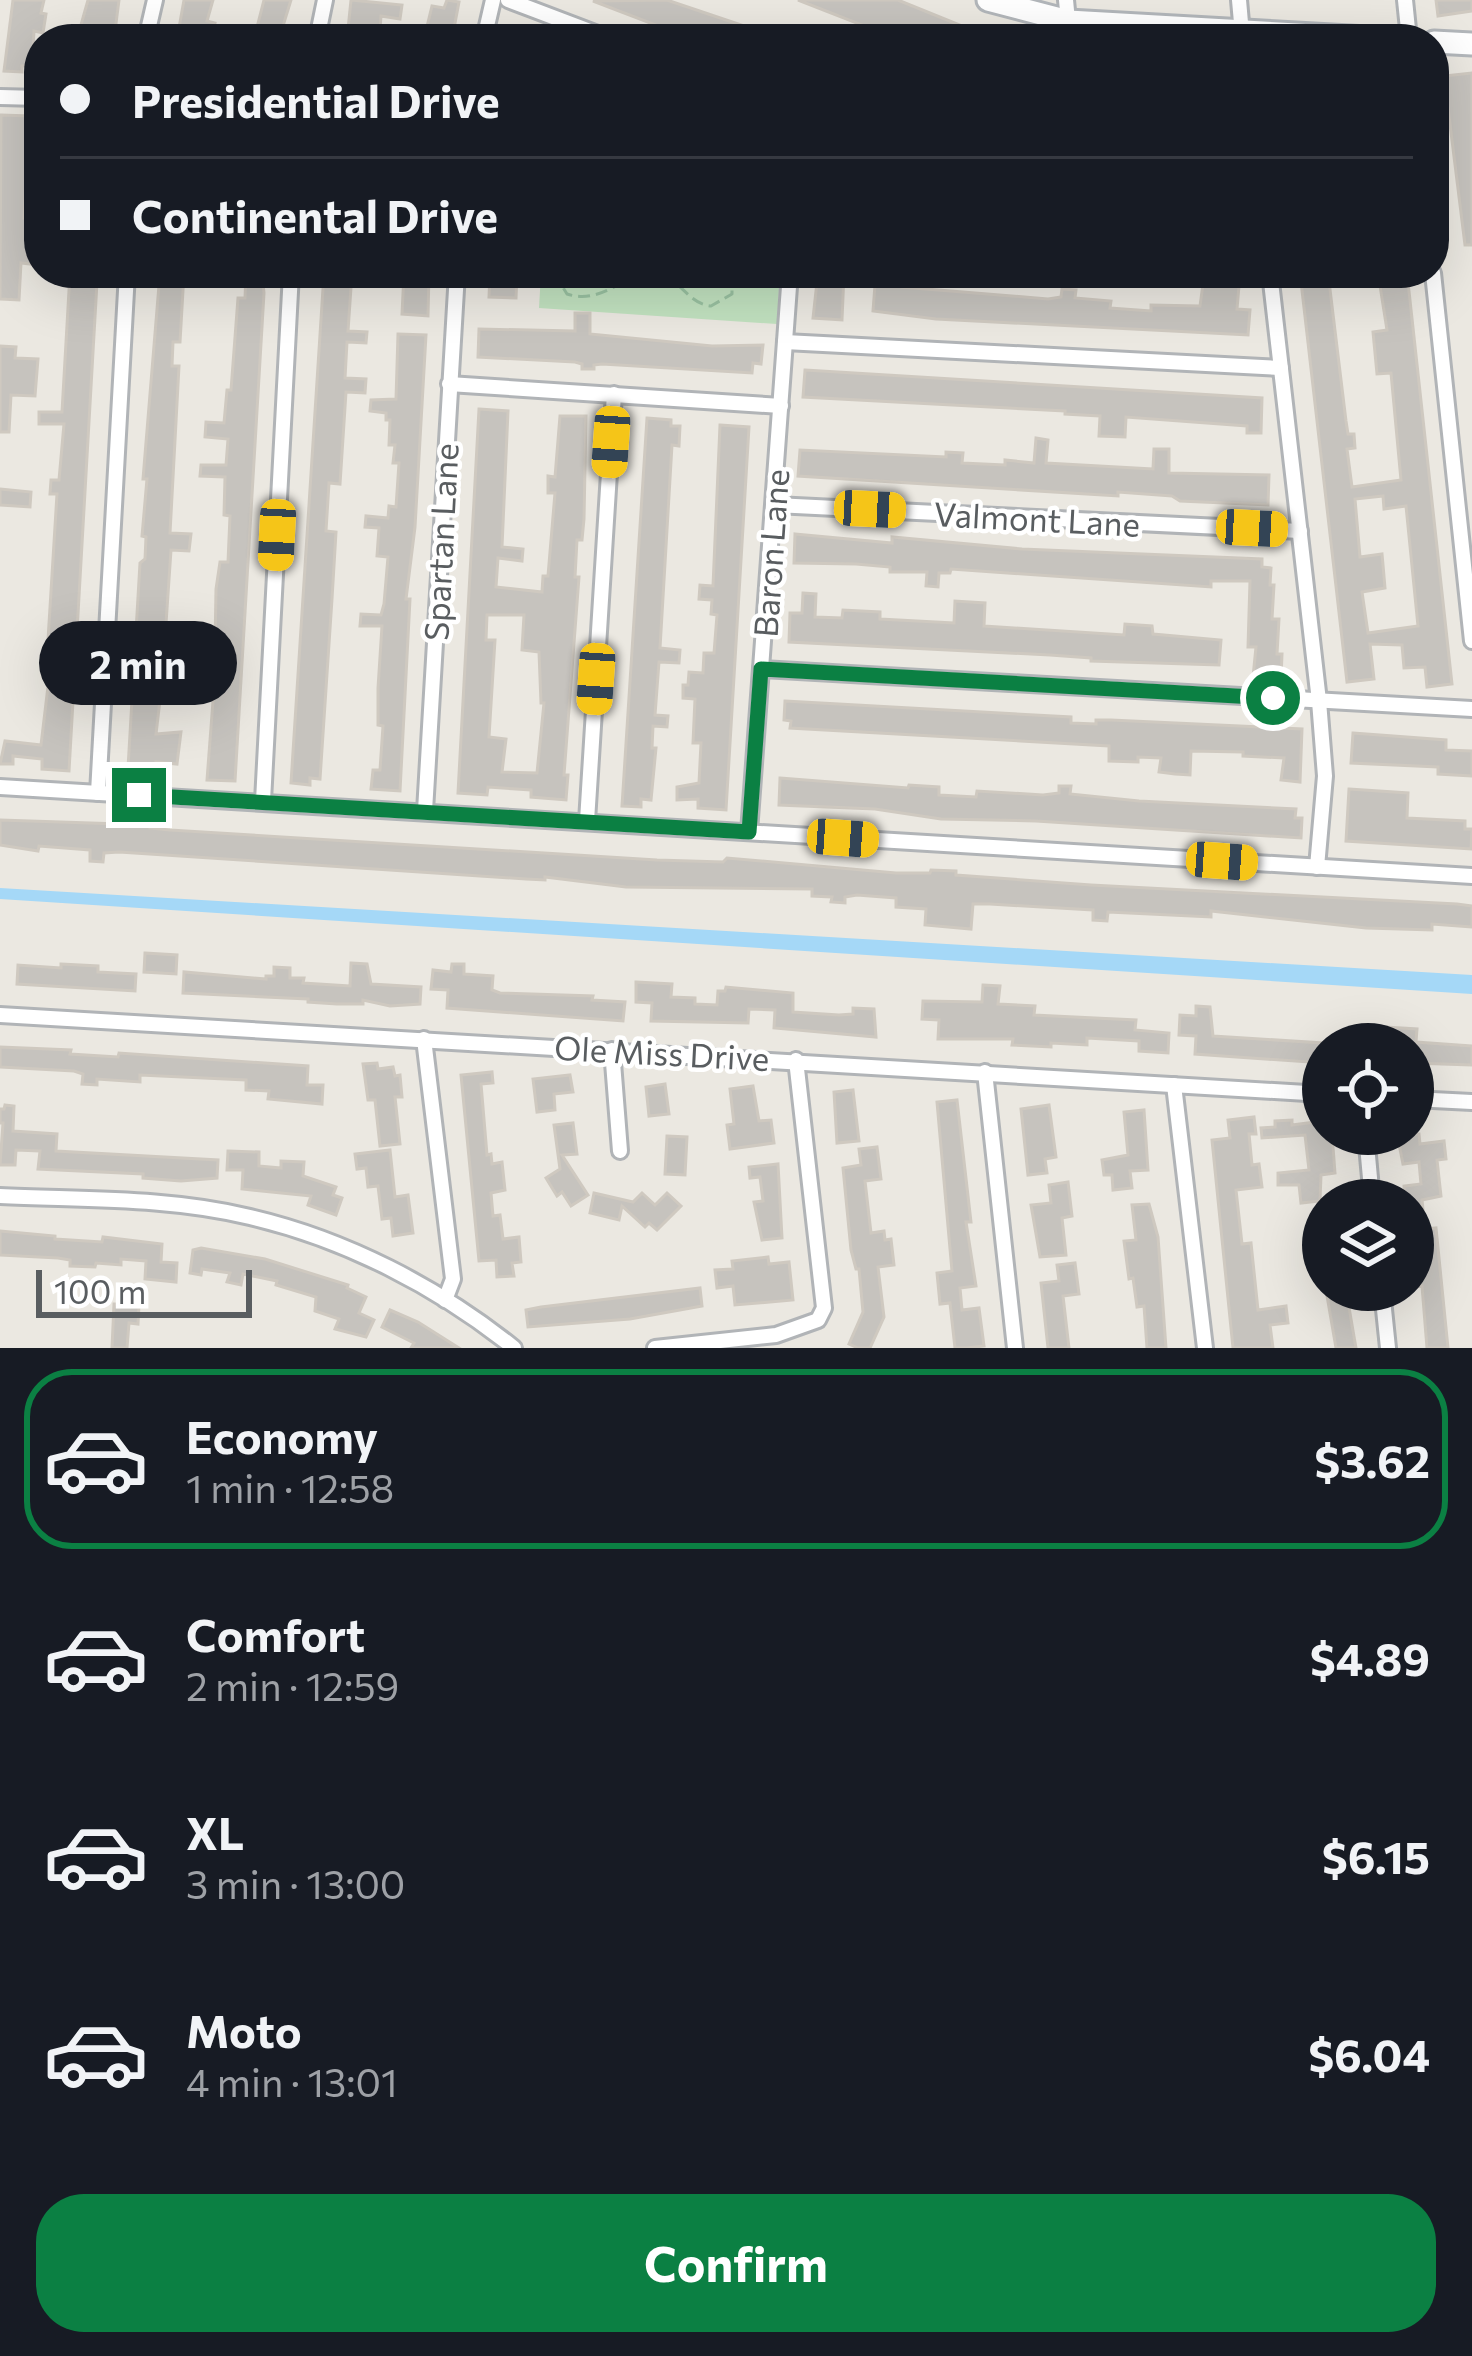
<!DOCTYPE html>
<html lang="en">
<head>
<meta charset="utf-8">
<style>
  body { margin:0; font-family:Commissioner,sans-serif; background:#242831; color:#f1f3f6; height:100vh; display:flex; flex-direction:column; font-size:45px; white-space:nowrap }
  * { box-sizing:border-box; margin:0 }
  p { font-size:39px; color:#9ea1a6 }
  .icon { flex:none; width:66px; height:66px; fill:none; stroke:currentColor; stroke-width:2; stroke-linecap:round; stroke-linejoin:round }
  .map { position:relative; height:1348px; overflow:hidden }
  .panel { display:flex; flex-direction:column; background:#171b24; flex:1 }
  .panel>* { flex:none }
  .top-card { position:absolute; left:24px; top:24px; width:1425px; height:264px; border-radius:48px; box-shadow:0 12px 48px #0002; display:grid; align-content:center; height:264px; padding:0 36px; background:#171b24 }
  .tools { position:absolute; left:1302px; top:1023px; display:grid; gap:24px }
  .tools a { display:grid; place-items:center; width:132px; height:132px; border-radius:50%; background:#171b24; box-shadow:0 12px 48px #0002; font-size:60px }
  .scale { position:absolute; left:36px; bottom:30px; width:216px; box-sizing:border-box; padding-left:12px; border:6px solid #595d60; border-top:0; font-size:33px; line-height:42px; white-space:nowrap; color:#595d60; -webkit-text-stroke:9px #fff; paint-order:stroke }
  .end { position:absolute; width:54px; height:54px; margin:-27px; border:15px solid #0b8043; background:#fff; box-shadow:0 0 0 6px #fff }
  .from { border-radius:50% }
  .bubble { position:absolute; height:84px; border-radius:42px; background:#171b24; box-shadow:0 12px 48px #0002; font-size:39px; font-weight:700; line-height:84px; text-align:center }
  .car { position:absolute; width:36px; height:72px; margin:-36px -18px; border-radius:15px; box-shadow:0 0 9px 3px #0007; background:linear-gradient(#f5c518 24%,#345 0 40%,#f5c518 0 76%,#345 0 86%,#f5c518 0) }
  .top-card b { display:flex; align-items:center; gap:42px; height:114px; font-size:45px }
  .top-card b+b { border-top:3px solid #363941 }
  .top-card i { width:30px; height:30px; background:#f1f3f6 }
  ul { padding:21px 0 0; list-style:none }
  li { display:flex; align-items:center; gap:36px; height:180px; margin:0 24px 18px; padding:0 12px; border:6px solid transparent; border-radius:48px }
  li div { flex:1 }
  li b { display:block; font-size:45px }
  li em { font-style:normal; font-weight:700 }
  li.current { border-color:#0b8043 }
  li>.icon { width:108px; height:108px; stroke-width:1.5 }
  .cta { display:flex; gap:24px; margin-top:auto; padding:24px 36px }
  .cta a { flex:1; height:138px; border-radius:48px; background:#0b8043; color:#fff; font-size:48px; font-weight:700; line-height:138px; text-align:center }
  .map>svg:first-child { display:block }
  .green { fill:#c1e1bf }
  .water { fill:#a5d8f7 }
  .building { fill:#c6c3be; stroke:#cfc9c0; stroke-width:3; fill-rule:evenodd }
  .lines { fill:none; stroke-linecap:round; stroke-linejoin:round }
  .street-casing { stroke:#b1b4b7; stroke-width:20 }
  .secondary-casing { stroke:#b2b6ba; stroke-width:27 }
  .path { stroke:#99c1a1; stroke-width:3; stroke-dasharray:12 6; stroke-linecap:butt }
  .street { stroke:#fff; stroke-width:14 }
  .secondary { stroke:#fff; stroke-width:21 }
  .route { stroke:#0b8043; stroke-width:15 }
  .labels { text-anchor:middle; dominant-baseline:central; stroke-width:9; stroke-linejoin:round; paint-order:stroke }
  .street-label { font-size:33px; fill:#595d60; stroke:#fff }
</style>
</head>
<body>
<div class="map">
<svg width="1472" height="1348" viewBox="0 0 1472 1348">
  <rect width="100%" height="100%" fill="#ebe8e1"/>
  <path class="green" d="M541 273H780L777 324 539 308Z"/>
  <path class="water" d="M0 888 1472 975V994L0 899Z"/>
  <g class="building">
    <path d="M13 0H44L41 13 46 14 43 33 34 31 32 66H22V72L4 71Z"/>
    <path d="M88 0H119L114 39H77Z"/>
    <path d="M184 0H213L207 21 215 23 211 39H177Z"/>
    <path d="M264 0H291L279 39H254Z"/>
    <path d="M351 0 402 5 400 19 381 16 380 29 373 27 371 39H347Z"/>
    <path d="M447 0 459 2 452 39H424L432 6 444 8Z"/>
    <path d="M667 0 747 27 742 39H692L593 1Z"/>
    <path d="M798 0H898L994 39H896L898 34 877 26 872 39H856L862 25Z"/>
    <path d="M1436 0H1472V11L1438 16Z"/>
    <path d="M1472 73V245H1465L1444 76Z"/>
    <path d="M1 115 29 116 28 127 35 128 34 143 28 142 24 218 39 219V265L21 263 19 300 0 299Z"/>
    <path d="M70 273H95L97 282 69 771 42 769V759L13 756V764H0L5 741 41 745 49 678H54L57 640H48L57 494H50L51 480H59L64 424H39V412H62Z"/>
    <path d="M160 273H184L180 342H173L172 366H179L170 533 191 534 189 551 171 550 164 653V665H171L170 685 185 687 183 703 160 700 156 734 181 732 177 764 156 762V769H149L148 775H132V768H128L140 563 145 559 146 537 142 536 147 479H143Z"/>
    <path d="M246 273H262L264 293 235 781 207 780 214 688 220 689 222 647H215L216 589 220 562H228L230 516 224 515 225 477 200 476 201 465H226L228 439 205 437 206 422 224 423 227 390H231L238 298H245Z"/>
    <path d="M324 273H352L348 331 367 332 366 343 347 342 345 378 366 379 365 393 346 392 340 484 329 483 326 531 336 532 332 599 320 779 310 778V785L291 783Z"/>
    <path d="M404 273H429L428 316 402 314Z"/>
    <path d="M490 273 517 274 516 298 489 297Z"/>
    <path d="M818 273H844L842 320 813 318Z"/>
    <path d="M1300 273H1328L1346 421 1348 434H1354L1355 448 1347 449 1352 487 1401 480 1391 373 1377 374 1373 332 1387 330 1378 273H1407L1452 684 1427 687 1425 667 1404 668 1402 645 1370 644 1374 679 1347 682ZM1383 496 1384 509 1406 506 1418 626 1368 633 1362 592 1385 588 1383 565 1382 554 1360 557 1355 499Z"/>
    <path d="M890 280 902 281V287L1048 299 1061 297 1062 289 1076 290 1075 298 1111 301 1110 308 1151 311V305L1200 306 1203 284 1239 286 1237 309 1250 310 1248 335 936 319 873 311 875 285 889 286Z"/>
    <path d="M575 313H590V334L712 346 763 345 761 364 753 363 752 373 602 364 594 365V369H582V364L575 362 478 357 479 329 575 331Z"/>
    <path d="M398 334 426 335 415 527 406 599H410L400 791 371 789 373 770H380L383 726 378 725V688L382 626H360L361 614 381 615 384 604 388 557 377 556 379 528 365 527 366 516 388 518 389 506 396 507 399 463H393L395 445H389L390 420H386V413L370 411 371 400 396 399Z"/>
    <path d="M0 346 16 347 15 358 38 359 35 396 11 395 9 432H0Z"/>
    <path d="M805 370 1262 398 1261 433H1247V426L1126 417 1125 437 1099 436 1100 416 1065 414V411L803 397Z"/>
    <path d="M479 409 508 411 502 547 523 549 522 561 498 558 496 587 542 592 543 576H548L555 493H548V476L555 477 560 416H586L584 519 582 540H577L575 577H579L564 775H568L566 800 531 797V790L488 787 487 795 458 793ZM487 615H524L522 650 539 652 541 703H544L537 773 502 772 506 739 489 737 495 640H486Z"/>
    <path d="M647 418 671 420V426H680L679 446 672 445 660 648 680 650 679 663 659 662 655 715 668 716 667 727 653 726 652 748H656L651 800 641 799V807L622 806Z"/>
    <path d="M720 425 749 427 726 810 698 808V799L677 800V787L699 783 701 743H693L695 699 683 698V685H688L689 672 703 673 704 653H714L717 615 711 614 712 600 699 599 700 585 713 586Z"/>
    <path d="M1036 438 1048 440 1046 463 1153 469 1154 449H1169V473L1269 475 1268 505 1180 501 1172 496 1118 492V496L798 476 800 450 946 457V452L963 453 962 463 1005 465V460L1034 463Z"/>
    <path d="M0 489 31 492 30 507 0 505Z"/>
    <path d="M795 534 892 543V537L1022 549 1262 559V567L1271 568 1270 585H1274L1272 619H1279L1277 654H1282L1281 679 1253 677 1256 647H1248L1250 581H1211V587L951 569 950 573H939L938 587 926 586 927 572H890V567L856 564 794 563Z"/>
    <path d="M803 593 816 594 815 617 842 618 843 610 880 612V619L954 623 955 601 985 603 984 626 1124 635 1125 624 1152 626 1153 634 1221 640 1219 665 1091 661V658L1050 655 789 642 790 613H802Z"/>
    <path d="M785 701 1071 717V723L1096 724V720H1111L1302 729 1300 782 1281 780 1284 758 1243 756V752L1191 751 1190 775 1175 774 1159 772 1161 758 1138 757V762L1109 761V746L790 728 791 721 784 720Z"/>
    <path d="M1353 733 1446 740V750L1472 751V776L1438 774V767L1351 763Z"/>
    <path d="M780 778 908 788 909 785 939 787V795L976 797 977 791 1043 795 1059 793V786H1071L1070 794 1139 801 1296 809 1295 818H1302L1301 838 1036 821 941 819 875 809 779 805Z"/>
    <path d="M1349 789 1408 793 1407 818 1465 821V829H1472L1471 849 1346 841Z"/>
    <path d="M0 820 150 825V828L170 830 657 860 723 862 727 858 896 873H930L931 870 956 871V875L1091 885 1457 904 1472 906V927L1432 924V930L1366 928 1211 911V917L1108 912 1107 921 1093 920V910L990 904H973L971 929 925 925 926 909 896 907V898L857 895 845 897V903L831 902 832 897 812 896V889L626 887 545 877V880L526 879 119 852 104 853 103 862 90 861V850L39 846 38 851 0 845Z"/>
    <path d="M145 953 177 955 176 974 144 972Z"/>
    <path d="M351 963 367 964 371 984 421 987 420 1004 390 1006 363 1000V1004H337L308 1002V999L183 993 184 972 266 979V976H274V967L290 968V978H304L303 983 350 986Z"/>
    <path d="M61 964 98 966V972L136 974 135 991 17 984 18 965 61 968Z"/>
    <path d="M452 964H464V974L493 976 492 990 500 993 593 996 592 1000 625 1002 623 1021 447 1008 448 990 431 989 433 970 451 972Z"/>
    <path d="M636 982 672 984 671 997 695 998V1004L717 1005 718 991H725L726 987 793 993V1012L839 1015 853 1014V1008L874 1009 876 1037 774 1028 775 1010 749 1009 748 1023 651 1021 652 1003 636 1002Z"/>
    <path d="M983 985 1000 986 998 1004 1035 1006 1034 1015 1136 1020 1135 1030 1169 1033 1168 1053 1139 1051V1041L1087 1038V1045L1051 1043V1047L1012 1045 1013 1039H938L939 1020 922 1019 923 1001 982 1002Z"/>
    <path d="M1196 1006 1210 1007 1213 1036 1323 1043V1063L1195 1054 1196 1036 1179 1035 1180 1015 1196 1016Z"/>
    <path d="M1385 1027 1417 1029 1416 1042 1472 1046V1065L1413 1063V1044H1384Z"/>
    <path d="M0 1047 71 1050 70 1054 118 1057 119 1053 308 1066 307 1085H323L322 1104 268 1099 269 1091 246 1090V1080L140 1075V1082L97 1079V1085L82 1084 83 1074 74 1071 0 1067Z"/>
    <path d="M377 1063 378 1069 393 1067 395 1076 400 1075 402 1097H395L400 1144 380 1146 375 1100H368L363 1064Z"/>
    <path d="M492 1072 493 1083 481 1084 487 1155 491 1154 492 1164 502 1162 505 1190 491 1193 493 1216 500 1215 503 1239 519 1237 521 1262 512 1263 514 1276 497 1277 496 1260 479 1261 461 1075Z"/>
    <path d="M570 1075 573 1092 554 1094 555 1110 537 1112 533 1079Z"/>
    <path d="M665 1084 669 1114 649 1116 646 1087Z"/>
    <path d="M753 1086 759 1121 771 1120 774 1143 730 1149 727 1125 734 1124 730 1089Z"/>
    <path d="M853 1090 859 1141 837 1143 834 1092Z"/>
    <path d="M957 1100 971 1222H966L976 1286 960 1288 962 1310 979 1308 984 1346 966 1348H955L950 1303 940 1304 937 1273 952 1271 937 1102Z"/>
    <path d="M5 1105 14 1106 13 1131 57 1134 56 1151 218 1160 217 1178 181 1181 143 1178V1174L38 1169 40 1151 16 1150 15 1165H0L3 1123H0V1109H4Z"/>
    <path d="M1049 1105 1056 1157 1045 1159 1047 1173 1028 1175 1021 1109Z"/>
    <path d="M1144 1110 1148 1170 1130 1171 1132 1188 1113 1190 1112 1175H1104L1102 1160 1128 1155 1124 1112Z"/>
    <path d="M1254 1117 1256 1134H1249L1252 1165 1259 1164 1262 1187 1236 1190 1242 1244 1251 1243 1258 1310 1286 1306 1288 1323 1270 1325 1273 1348H1233L1212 1140 1230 1138 1228 1120Z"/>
    <path d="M1292 1120V1125L1323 1121V1134H1332L1335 1173 1321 1175 1320 1201 1301 1203 1299 1185H1278V1173L1309 1170 1305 1135 1262 1138 1261 1128 1275 1127V1121Z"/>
    <path d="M573 1123 577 1154 562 1155 588 1195 571 1206 562 1192 557 1196 546 1178 560 1169 554 1125Z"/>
    <path d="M1397 1134H1419L1420 1144 1444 1141 1446 1159 1437 1160 1441 1196 1422 1200 1425 1229 1436 1228 1448 1348H1427L1422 1286 1416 1287 1413 1261V1200H1405L1404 1186 1421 1184 1419 1162 1403 1164Z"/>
    <path d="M667 1136 687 1137 685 1175 665 1174Z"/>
    <path d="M877 1147 881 1179 865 1181 871 1233 884 1231 885 1240 891 1239 894 1265 878 1267 884 1317 870 1348H858L849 1344 863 1312 859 1269H856L851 1250 843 1168 861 1165 859 1149Z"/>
    <path d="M390 1150 395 1197 408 1195 413 1233 393 1236 391 1218 382 1219 378 1186 368 1187 366 1168 357 1169 355 1154Z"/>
    <path d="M228 1151 259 1152V1166L281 1168V1161L304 1162 303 1176 336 1187 333 1195 342 1198 336 1215 308 1205 311 1196 242 1189 243 1170H227Z"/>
    <path d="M778 1164 782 1238 762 1240 754 1202 763 1201 760 1177 750 1178 749 1167Z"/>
    <path d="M1068 1182 1072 1216 1062 1218 1066 1255 1040 1257 1031 1205 1051 1203 1049 1185Z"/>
    <path d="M594 1193 633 1202 642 1193 655 1205 667 1193 681 1206 657 1230 649 1223 645 1227 622 1206 619 1220 590 1213Z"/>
    <path d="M1149 1204 1158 1237 1166 1348H1147L1144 1306 1137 1307 1133 1278 1129 1279 1124 1241 1136 1240 1132 1205Z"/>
    <path d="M0 1231 55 1236V1239L102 1242 103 1237 162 1244 161 1262 177 1263 176 1282 145 1279 146 1261 121 1259V1265L96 1263 95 1267 70 1266V1260L58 1258 0 1255Z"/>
    <path d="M201 1248 265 1259 348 1285 347 1288 366 1297 359 1313 374 1320 366 1337 335 1329 339 1319 315 1311 316 1297 276 1285 277 1281 243 1274 241 1285 227 1282 230 1273 202 1269 201 1275 190 1273 193 1250Z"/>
    <path d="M768 1257 769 1264 789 1262 793 1300 735 1305 733 1286 717 1288 715 1270 733 1269 732 1261Z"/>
    <path d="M1075 1263 1079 1294 1063 1296 1069 1348H1048L1041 1283 1059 1281 1057 1265Z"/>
    <path d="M700 1288 702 1306 630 1319 528 1327 526 1310 541 1307Z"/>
    <path d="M1326 1290H1346L1356 1348H1336Z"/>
    <path d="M114 1304 139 1305 138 1324 129 1323 127 1348H112Z"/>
    <path d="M390 1310 418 1322 459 1348H411L414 1343 382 1327Z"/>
  </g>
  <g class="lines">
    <g class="street-casing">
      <g id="street">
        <path d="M508 0 611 39"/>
        <path d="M1066 0 1068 21"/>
        <path d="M1239 0 1242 34"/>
        <path d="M1405 0 1409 39"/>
        <path d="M146 39 155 0"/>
        <path d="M317 39 325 0"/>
        <path d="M484 39 493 0"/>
        <path d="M0 97 39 98"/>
        <path d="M1270 273 1319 701 1325 776 1317 867"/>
        <path d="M1433 273 1472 641"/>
        <path d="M785 342 1281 368"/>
        <path d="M449 384 781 406"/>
        <path d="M775 505 1300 531"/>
        <path d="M761 669 1472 709"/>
        <path d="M0 787 1472 876"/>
        <path d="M98 793 127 273"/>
        <path d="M263 801 291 273"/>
        <path d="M425 811 457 273"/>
        <path d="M587 821 614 394"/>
        <path d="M749 832 790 273"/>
        <path d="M0 1015 1323 1094"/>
        <path d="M424 1039 453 1279 445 1300"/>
        <path d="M612 1050 620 1151"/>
        <path d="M985 1072 1015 1348"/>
        <path d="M1174 1085 1205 1348"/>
        <path d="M1413 1099 1472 1102"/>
        <path d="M1366 1134 1372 1200"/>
        <path d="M0 1196C82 1200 169 1197 250 1217 345 1239 438 1287 514 1348"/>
        <path d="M1382 1290 1388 1348"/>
        <path d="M655 1348 776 1335 818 1320 824 1308 796 1060"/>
      </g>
    </g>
    <g class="secondary-casing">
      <g id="secondary">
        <path d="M988 0 1068 21 1386 39"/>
        <path d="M1434 42 1472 44"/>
      </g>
    </g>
    <g class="path">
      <path d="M554 273 567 294C601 305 619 276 652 275 679 273 686 304 711 306L732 294V273"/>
      <path d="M713 276 717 273"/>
    </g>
    <use href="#street" class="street"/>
    <use href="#secondary" class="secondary"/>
  </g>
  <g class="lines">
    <path class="route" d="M139 795 749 832 761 669 1273 698"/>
  </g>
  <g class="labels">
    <g class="street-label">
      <text transform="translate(1037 518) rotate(3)">Valmont Lane</text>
      <text transform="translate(440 542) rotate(-87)">Spartan Lane</text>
      <text transform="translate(770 553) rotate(-86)">Baron Lane</text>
      <text transform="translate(662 1052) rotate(3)">Ole Miss Drive</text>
    </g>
  </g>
</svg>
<div class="tools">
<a><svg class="icon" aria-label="locate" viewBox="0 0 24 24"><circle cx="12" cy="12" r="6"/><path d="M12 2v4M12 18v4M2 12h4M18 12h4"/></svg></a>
<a><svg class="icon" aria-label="layers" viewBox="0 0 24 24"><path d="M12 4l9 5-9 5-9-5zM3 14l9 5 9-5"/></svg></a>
</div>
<div class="scale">100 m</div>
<i class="end from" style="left:1273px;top:698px"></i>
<i class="end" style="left:139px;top:795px"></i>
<div class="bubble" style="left:39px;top:621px;width:198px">2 min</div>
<i class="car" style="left:611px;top:442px;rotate:184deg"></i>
<i class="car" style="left:870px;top:509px;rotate:93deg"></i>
<i class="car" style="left:1252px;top:528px;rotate:93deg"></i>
<i class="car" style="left:277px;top:535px;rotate:183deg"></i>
<i class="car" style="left:596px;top:679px;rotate:184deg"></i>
<i class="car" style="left:843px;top:838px;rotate:94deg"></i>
<i class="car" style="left:1222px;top:861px;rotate:94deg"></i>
<div class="top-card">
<b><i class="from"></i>Presidential Drive</b>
<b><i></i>Continental Drive</b>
</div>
</div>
<section class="panel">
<ul>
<li class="current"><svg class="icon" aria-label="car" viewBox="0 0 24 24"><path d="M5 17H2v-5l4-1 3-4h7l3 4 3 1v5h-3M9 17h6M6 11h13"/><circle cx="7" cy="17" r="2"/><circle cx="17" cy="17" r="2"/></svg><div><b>Economy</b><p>1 min · 12:58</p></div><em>$3.62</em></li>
<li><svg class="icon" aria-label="car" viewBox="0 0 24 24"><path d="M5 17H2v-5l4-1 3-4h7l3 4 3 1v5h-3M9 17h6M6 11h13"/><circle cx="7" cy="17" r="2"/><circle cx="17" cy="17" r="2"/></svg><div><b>Comfort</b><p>2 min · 12:59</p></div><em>$4.89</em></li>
<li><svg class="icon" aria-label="car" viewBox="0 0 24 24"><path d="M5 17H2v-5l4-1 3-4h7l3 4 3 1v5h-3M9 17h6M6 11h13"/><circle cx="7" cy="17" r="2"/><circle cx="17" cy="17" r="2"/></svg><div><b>XL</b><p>3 min · 13:00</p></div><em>$6.15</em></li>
<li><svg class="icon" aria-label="car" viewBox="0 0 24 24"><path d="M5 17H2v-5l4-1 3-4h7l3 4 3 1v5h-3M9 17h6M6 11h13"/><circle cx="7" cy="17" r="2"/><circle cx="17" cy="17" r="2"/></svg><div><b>Moto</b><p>4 min · 13:01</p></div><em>$6.04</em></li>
</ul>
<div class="cta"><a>Confirm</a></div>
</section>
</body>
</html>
